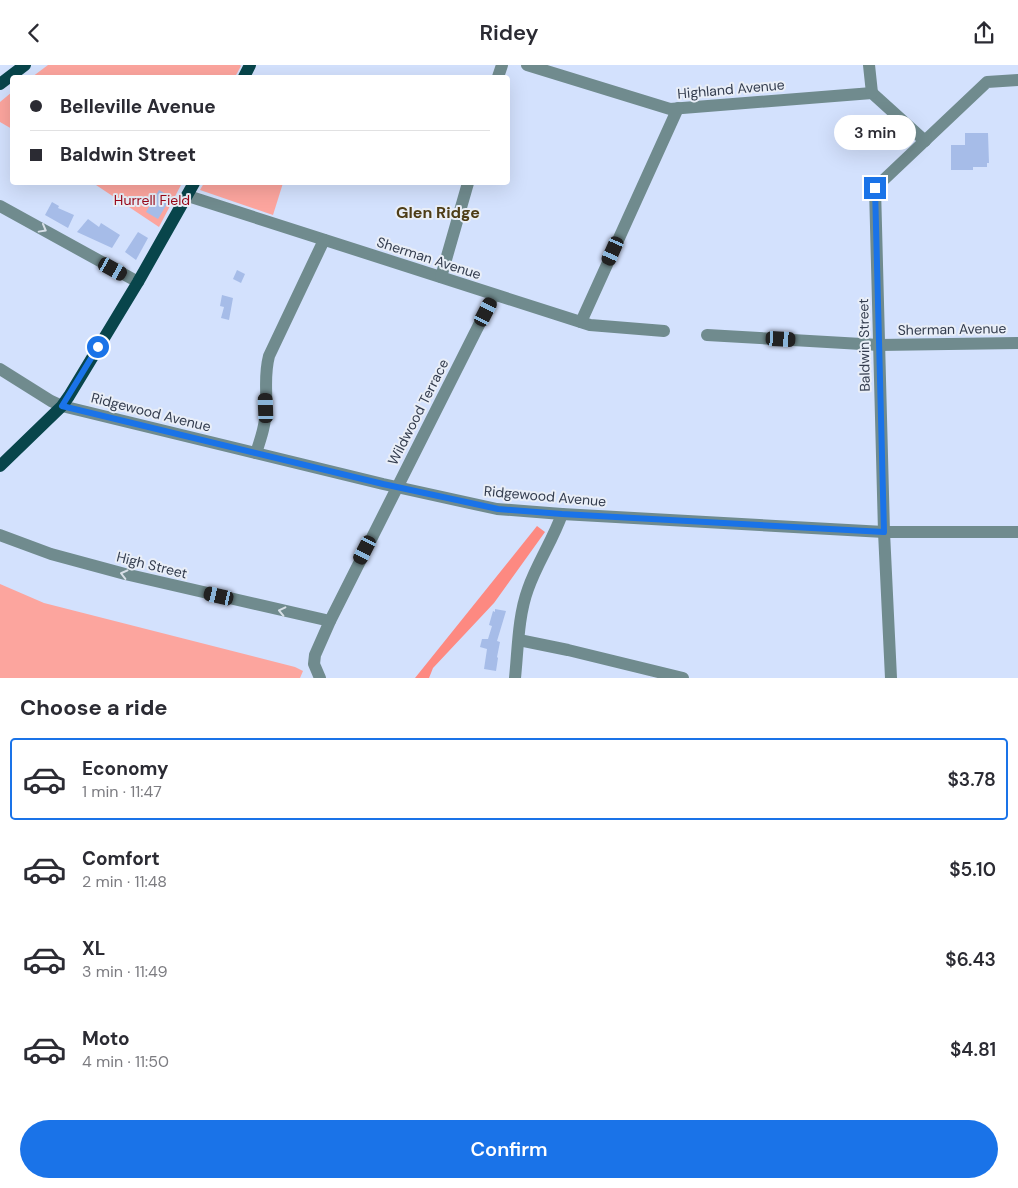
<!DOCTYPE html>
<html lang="en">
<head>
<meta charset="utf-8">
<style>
  body { margin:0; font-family:"DM Sans",sans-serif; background:#f7f7f7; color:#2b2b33; height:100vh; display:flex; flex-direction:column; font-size:19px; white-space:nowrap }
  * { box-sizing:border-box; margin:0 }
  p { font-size:16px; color:#7c7c81 }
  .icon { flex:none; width:28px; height:28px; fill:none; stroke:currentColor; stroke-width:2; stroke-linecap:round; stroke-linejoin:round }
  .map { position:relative; height:613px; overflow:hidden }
  .sheet { display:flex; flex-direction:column; background:#fff; flex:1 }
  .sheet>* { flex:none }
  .top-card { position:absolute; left:10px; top:10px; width:500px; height:110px; border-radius:5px; box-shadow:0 5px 20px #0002; display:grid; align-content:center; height:110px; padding:0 20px; background:#fff }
  .end { position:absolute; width:22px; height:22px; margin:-11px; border:6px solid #1a73e8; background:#fff; box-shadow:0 0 0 2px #fff }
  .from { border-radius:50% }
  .bubble { position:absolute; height:35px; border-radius:18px; background:#fff; box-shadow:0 5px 20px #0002; font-size:16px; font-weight:600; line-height:35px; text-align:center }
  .car { position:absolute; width:15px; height:30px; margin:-15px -8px; border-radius:6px; box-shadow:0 0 4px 1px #0007; background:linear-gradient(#222 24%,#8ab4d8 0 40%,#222 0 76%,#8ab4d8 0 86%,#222 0) }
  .top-card b { display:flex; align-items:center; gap:18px; height:48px; font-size:19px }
  .top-card b+b { border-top:1px solid #e1e1e2 }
  .top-card i { width:12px; height:12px; background:#2b2b33 }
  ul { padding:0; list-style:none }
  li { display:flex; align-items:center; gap:15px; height:82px; margin:0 10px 8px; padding:0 10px; border:2px solid transparent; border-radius:5px }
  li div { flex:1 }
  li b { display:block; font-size:19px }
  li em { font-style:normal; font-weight:600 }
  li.active { border-color:#1a73e8 }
  li>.icon { width:45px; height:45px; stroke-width:1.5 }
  h2 { padding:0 20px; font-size:22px; line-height:60px }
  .primary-button { display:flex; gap:10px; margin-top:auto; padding:10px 20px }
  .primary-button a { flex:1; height:58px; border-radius:30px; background:#1a73e8; color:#fff; font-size:20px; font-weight:600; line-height:58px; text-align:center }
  header { display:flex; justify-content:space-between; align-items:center; height:65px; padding:0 20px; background:#fff; font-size:22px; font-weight:600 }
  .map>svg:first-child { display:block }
  .green { fill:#fca59e }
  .forest { fill:#fd8981 }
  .building { fill:#a6bce8 }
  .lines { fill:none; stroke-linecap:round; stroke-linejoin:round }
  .minor { stroke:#708b8e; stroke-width:12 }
  .major { stroke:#08454b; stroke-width:12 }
  .oneway { stroke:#d7dfe7 }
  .route { stroke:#1a73e8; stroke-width:6 }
  .labels { text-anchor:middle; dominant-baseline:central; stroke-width:4; stroke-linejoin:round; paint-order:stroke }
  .street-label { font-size:14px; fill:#333c4e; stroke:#e9eef7 }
  .park-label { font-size:14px; fill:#9a0718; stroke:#e9eef7 }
  .quarter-label { font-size:16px; font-weight:bold; fill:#4e3d16; stroke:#e9eef7 }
</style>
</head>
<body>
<header><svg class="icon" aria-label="back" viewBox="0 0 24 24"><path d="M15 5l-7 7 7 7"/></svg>Ridey<svg class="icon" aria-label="share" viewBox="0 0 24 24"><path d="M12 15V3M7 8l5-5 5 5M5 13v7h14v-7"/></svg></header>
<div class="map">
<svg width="1018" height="613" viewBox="0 0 1018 613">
  <rect width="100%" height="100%" fill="#d3e1fd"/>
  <g class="green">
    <path d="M48 0H240L241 1 235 12H32Z"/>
    <path d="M12 27V64L0 57V37Z"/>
    <path d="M93 118H182L159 162Z"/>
    <path d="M204 118H283L273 150 200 125Z"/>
    <path d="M0 519 44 538 295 602 303 606 300 613H0Z"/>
  </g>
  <path class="forest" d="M537 461 545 467 494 538 433 603 429 613H415Z"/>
  <g class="building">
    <path d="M965 68H988L989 98H987V102H973V105H951V80H965Z"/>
    <path d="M159 125 171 132 158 154 146 147Z"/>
    <path d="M52 137 59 141 58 143 74 150 68 163 45 150Z"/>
    <path d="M88 154 99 162 101 158 120 170 112 183 77 167Z"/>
    <path d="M138 167 148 173 136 195 125 187Z"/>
    <path d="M237 205 245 209 241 218 233 214Z"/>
    <path d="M222 230 233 233 229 255 221 253 224 242 220 241Z"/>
    <path d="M495 544 506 546 497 576 500 577 497 592 498 593 496 606 484 604 487 584 480 582 482 574H488L492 561 489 560 493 546 495 547Z"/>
  </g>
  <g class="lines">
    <g class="minor">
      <path d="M527 0 670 44 872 28 925 76"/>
      <path d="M869 0 872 28"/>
      <path d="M498 12 502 0"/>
      <path d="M188 131 590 260 664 266"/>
      <path d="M0 141 138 217"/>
      <path d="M441 212 468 118"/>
      <path d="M581 257 678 43"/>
      <path d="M707 270 879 280 1018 278"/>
      <path d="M0 304 51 336 62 341 383 419 497 444 562 449 884 467H1018"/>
      <path d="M256 388C261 373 266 358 266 342 267 322 264 310 269 291L324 175"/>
      <path d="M0 470 51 489 125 509 330 556"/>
      <path d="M519 575 568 585 683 613"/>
      <path d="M320 613 314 599 315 590 330 556 494 230"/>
      <path d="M515 613C518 584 518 551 528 524 537 498 553 475 562 449"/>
      <path d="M891 613 884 467 875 123 987 17 1018 15"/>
    </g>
    <g class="major">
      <path d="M244 12 250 0"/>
      <path d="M0 19 25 0"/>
      <path d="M0 401 62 341 69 331 138 217 194 118"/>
    </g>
  </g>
  <defs><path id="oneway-chevron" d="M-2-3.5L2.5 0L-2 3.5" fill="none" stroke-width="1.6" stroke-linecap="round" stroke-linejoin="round" transform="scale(1.25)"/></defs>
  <g class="oneway">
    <use href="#oneway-chevron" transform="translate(43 164) rotate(29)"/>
    <use href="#oneway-chevron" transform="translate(124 509) rotate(-166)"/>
    <use href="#oneway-chevron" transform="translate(282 546) rotate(-167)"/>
  </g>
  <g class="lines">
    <path class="route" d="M98 282 62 341 383 419 498 444 562 449 884 467 875 123"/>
  </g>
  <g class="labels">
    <g class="street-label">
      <text transform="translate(731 24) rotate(-5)">Highland Avenue</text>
      <text transform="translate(429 193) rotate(18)">Sherman Avenue</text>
      <text transform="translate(952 264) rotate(-1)">Sherman Avenue</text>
      <text transform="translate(864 280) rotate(-91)">Baldwin Street</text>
      <text transform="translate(151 347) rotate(14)">Ridgewood Avenue</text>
      <text transform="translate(418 347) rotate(-63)">Wildwood Terrace</text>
      <text transform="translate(545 431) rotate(5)">Ridgewood Avenue</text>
      <text transform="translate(152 500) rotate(14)">High Street</text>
    </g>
    <g class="park-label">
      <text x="152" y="135">Hurrell Field</text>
    </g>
    <g class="quarter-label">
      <text x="438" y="147">Glen Ridge</text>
    </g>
  </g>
</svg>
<i class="end from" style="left:98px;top:282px"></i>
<i class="end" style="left:875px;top:123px"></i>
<div class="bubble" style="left:834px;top:50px;width:82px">3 min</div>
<i class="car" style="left:613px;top:186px;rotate:204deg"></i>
<i class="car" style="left:113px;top:204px;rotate:119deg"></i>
<i class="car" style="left:486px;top:247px;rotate:27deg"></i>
<i class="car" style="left:781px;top:274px;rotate:93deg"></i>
<i class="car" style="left:266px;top:343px;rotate:358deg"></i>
<i class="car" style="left:365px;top:485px;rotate:207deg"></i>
<i class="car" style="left:219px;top:531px;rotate:283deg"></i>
<div class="top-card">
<b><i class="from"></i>Belleville Avenue</b>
<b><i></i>Baldwin Street</b>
</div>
</div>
<section class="sheet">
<h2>Choose a ride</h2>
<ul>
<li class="active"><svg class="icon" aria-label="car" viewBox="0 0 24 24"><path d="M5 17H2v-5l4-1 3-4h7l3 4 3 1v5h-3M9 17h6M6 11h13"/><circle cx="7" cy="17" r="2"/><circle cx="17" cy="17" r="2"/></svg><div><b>Economy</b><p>1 min · 11:47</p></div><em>$3.78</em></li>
<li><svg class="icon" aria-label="car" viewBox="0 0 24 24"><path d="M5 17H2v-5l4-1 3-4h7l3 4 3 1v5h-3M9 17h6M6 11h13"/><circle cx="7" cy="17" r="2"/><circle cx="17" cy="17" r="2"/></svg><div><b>Comfort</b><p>2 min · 11:48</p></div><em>$5.10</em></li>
<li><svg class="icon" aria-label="car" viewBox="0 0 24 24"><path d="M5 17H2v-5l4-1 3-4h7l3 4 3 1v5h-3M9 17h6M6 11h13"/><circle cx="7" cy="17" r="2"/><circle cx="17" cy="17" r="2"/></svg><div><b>XL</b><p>3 min · 11:49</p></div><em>$6.43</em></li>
<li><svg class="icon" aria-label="car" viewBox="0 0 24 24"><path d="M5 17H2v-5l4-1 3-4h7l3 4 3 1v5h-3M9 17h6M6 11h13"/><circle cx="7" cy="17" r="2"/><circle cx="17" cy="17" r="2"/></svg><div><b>Moto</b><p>4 min · 11:50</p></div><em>$4.81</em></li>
</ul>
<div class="primary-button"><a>Confirm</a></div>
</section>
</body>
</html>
